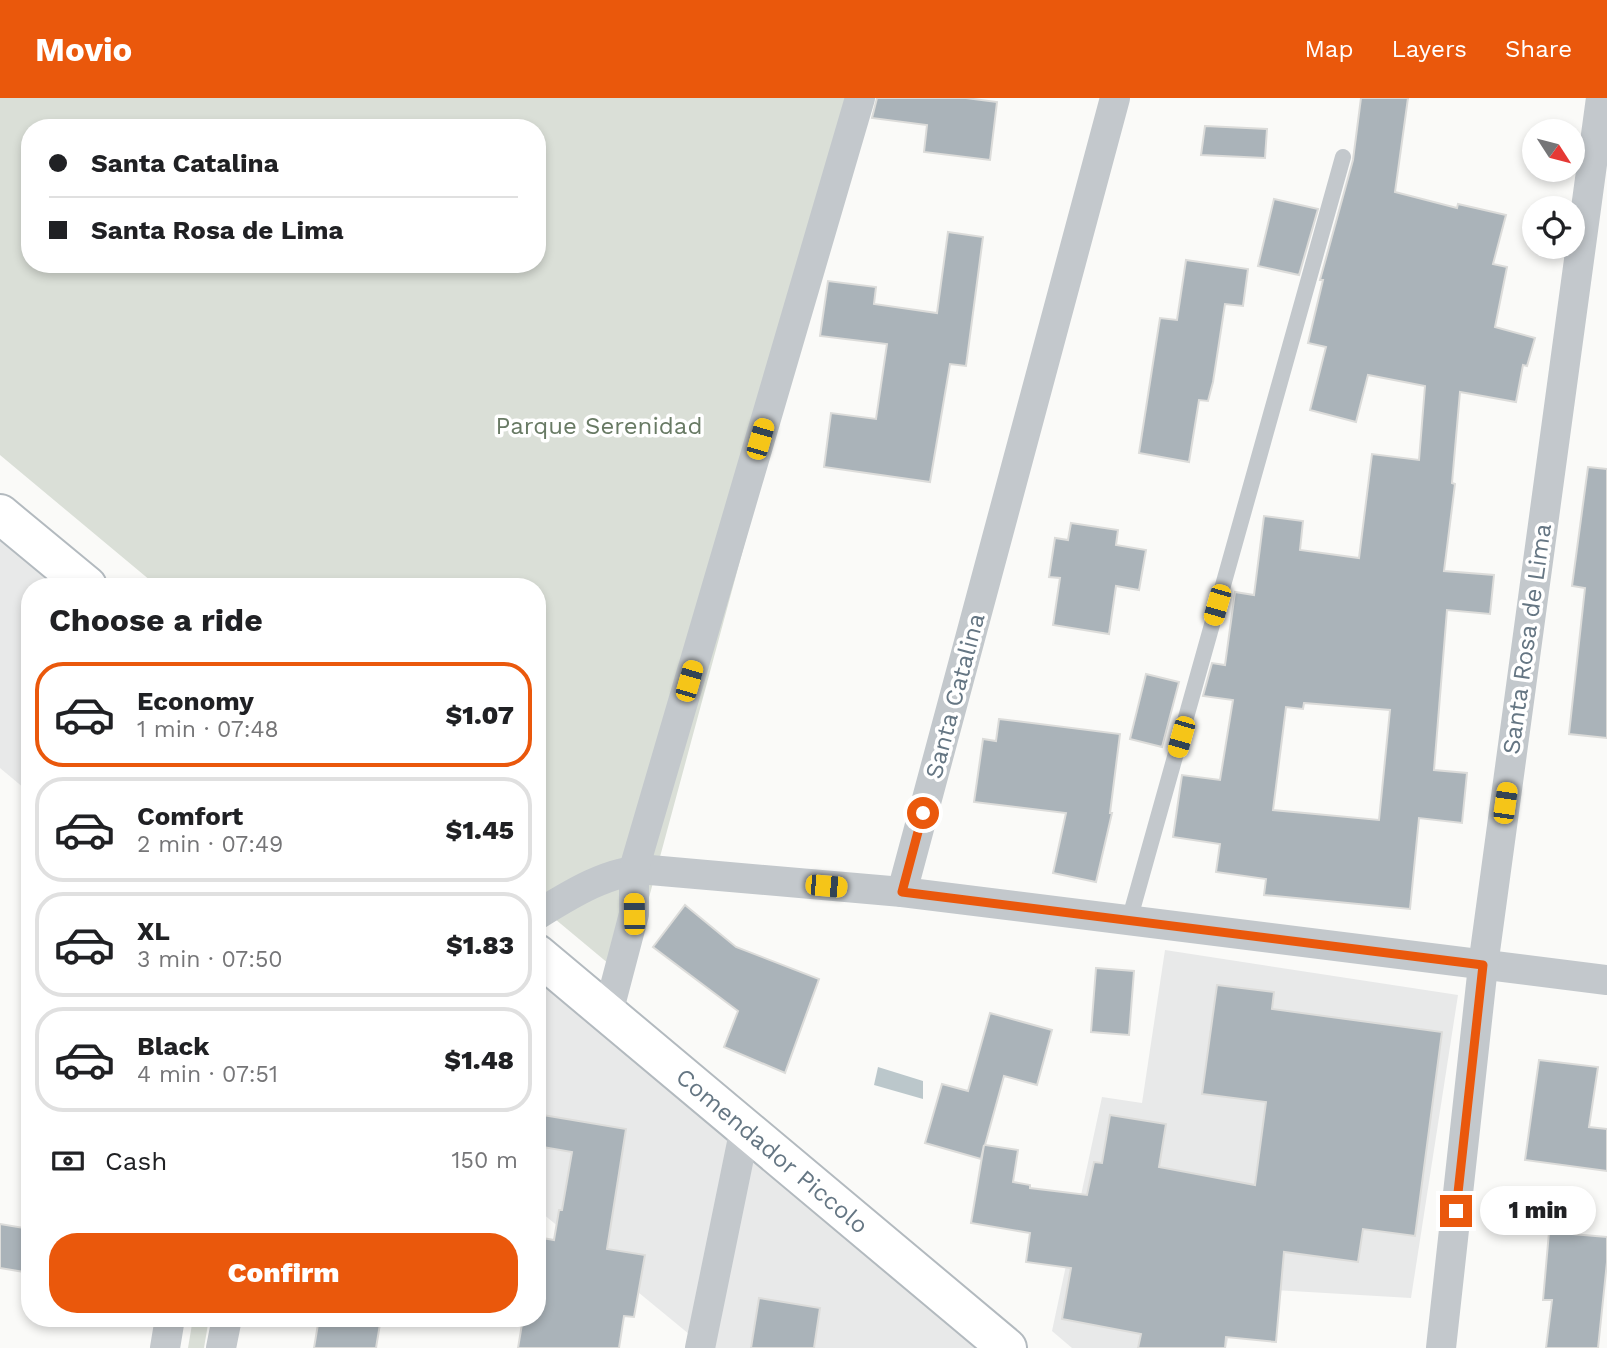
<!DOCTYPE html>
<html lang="en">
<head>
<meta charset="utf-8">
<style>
  body { margin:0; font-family:"Work Sans",sans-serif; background:#f2f2f2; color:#202124; height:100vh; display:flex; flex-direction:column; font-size:26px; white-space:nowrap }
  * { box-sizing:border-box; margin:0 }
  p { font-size:23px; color:#757577 }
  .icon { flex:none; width:38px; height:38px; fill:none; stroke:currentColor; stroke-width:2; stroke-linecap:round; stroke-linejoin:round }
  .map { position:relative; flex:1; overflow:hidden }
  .panel { position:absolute; left:21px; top:480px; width:525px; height:749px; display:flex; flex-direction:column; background:#fff; border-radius:28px; box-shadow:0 4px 10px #0003 }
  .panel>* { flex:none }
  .banner { position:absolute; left:21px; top:21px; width:525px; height:154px; border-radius:28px; box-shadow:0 4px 10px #0003; display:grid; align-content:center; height:154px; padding:0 28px; background:#fff }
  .needle { width:46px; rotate:126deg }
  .tools { position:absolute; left:1522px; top:21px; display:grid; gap:14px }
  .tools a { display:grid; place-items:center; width:63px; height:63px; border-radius:50%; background:#fff; box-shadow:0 4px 10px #0003; font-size:35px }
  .end { position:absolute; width:32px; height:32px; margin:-16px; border:9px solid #ea580c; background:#fff; box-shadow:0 0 0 4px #fff }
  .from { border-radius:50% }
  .bubble { position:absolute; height:49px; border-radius:24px; background:#fff; box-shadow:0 4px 10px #0003; font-size:23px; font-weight:800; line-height:49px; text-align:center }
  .car { position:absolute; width:21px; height:42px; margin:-21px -10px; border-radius:9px; box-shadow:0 0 5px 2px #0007; background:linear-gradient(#f5c518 24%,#345 0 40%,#f5c518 0 76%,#345 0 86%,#f5c518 0) }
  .banner b { display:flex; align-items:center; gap:24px; height:66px; font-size:26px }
  .banner b+b { border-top:2px solid #e0e0e0 }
  .banner i { width:18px; height:18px; background:#202124 }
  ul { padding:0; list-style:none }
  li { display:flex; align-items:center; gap:21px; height:105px; margin:0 14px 10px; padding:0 14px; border:4px solid #e0e0e0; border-radius:28px }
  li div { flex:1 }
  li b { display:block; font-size:26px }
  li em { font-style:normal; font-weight:800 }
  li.selected { border-color:#ea580c }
  li>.icon { width:63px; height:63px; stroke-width:1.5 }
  h2 { padding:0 28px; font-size:32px; line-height:84px }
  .pay { display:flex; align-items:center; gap:18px; height:77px; padding:0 28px; font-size:26px }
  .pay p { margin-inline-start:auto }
  .action { display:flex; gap:14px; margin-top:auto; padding:14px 28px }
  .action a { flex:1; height:80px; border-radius:28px; background:#ea580c; color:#fff; font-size:28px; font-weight:800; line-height:80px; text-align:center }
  header { display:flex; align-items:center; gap:42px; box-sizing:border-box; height:98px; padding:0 35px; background:#ea580c; color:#fff }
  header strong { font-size:33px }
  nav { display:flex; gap:38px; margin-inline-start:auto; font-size:24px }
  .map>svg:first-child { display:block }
  .built { fill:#e8e9e9 }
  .green { fill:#dadfd7; fill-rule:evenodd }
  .water { fill:#bbc7cb }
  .building { fill:#aab3b9; stroke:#dcdcda; stroke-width:2; fill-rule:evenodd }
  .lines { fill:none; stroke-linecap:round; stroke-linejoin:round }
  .secondary-casing { stroke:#b3babf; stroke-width:42 }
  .lane { stroke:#c3c8cc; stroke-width:16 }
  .street { stroke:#c3c8cc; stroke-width:30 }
  .secondary { stroke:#fff; stroke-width:38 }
  .route { stroke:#ea580c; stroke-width:9 }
  .labels { text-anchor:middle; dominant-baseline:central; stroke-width:7; stroke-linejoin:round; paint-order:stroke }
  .park-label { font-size:24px; fill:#687a64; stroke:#fff }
  .street-label { font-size:24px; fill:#657683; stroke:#fff }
</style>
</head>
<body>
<header>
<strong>Movio</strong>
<nav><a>Map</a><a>Layers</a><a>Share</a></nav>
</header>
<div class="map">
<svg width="1607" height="1250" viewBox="0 0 1607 1250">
  <rect width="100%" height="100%" fill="#fafaf8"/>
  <g class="built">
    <path d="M0 423 79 488H30V695L0 670Z"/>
    <path d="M1165 852 1458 897 1411 1200 1240 1190 1226 1250H1072L1052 1233 1102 999 1142 1005Z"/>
    <path d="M537 868 998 1250H706L537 1111Z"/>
  </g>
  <g class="green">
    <path d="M0 0H865L627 881 537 806V488H157L0 357ZM30 30H537V166H30Z"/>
    <path d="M193 1220H209L204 1250H188Z"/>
  </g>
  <path class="water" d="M878 969 923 983V1001L874 987Z"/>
  <g class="building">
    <path d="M877 0H966L997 4 990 62 924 54 927 27 872 20Z"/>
    <path d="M1361 0H1408L1395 94 1457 110 1458 106 1506 117 1493 166 1507 169 1495 229 1535 240 1527 268 1523 267 1516 304 1460 294 1452 385 1455 386 1444 473 1494 477 1490 516 1447 512 1434 672 1467 675 1462 725 1419 720 1410 811 1264 797 1266 781 1216 774 1220 746 1173 739 1182 677 1220 682 1233 602 1203 598 1212 565 1225 567 1235 494 1254 497 1264 418 1303 423 1300 452 1359 460 1372 356 1419 362 1425 288 1368 277 1356 324 1310 312 1326 249 1308 245 1323 182H1320L1353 62ZM1304 605 1390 612 1379 722 1273 712 1286 609 1303 611Z"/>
    <path d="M1205 28 1267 31 1265 60 1201 57Z"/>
    <path d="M1274 101 1318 111 1299 177 1258 168Z"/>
    <path d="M948 134 983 139 966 268 950 266 930 384 824 369 831 315 876 321 887 246 820 238 828 183 876 189 874 206 937 215Z"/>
    <path d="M1186 162 1248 171 1243 208 1225 206 1213 284 1208 303 1199 302 1189 364 1139 355 1160 220 1177 222Z"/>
    <path d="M1588 369 1607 371V640L1569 636 1585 490 1572 488Z"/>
    <path d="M1071 425 1118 432 1116 447 1146 452 1139 492 1116 488 1109 536 1053 527 1060 480 1049 479 1055 440 1068 442Z"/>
    <path d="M1146 576 1179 584 1162 649 1130 641Z"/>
    <path d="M999 621 1120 636 1110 715H1112L1096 784 1053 775 1066 715 974 704 983 641 996 643Z"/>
    <path d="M685 807 736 849 819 881 785 975 724 949 738 913 653 849Z"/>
    <path d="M1096 870 1134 873 1129 937 1091 934Z"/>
    <path d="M1217 887 1274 894 1272 911 1442 934 1415 1138 1363 1131 1358 1164 1284 1154 1276 1244 1226 1239 1225 1250H1138L1141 1236 1062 1221 1071 1170 1026 1164 1030 1135 971 1125 984 1047 981 1061 925 1045 942 986 968 993 990 915 1052 932 1037 987 1004 978 985 1047 1018 1052 1013 1084 1030 1087V1090L1087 1097 1094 1064 1102 1065 1110 1017 1166 1026 1159 1069 1255 1087 1266 1004 1202 996Z"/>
    <path d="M1539 962 1598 969 1589 1029 1607 1031V1073L1525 1062Z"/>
    <path d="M537 1016 626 1031 607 1151 645 1157 634 1219 624 1218 619 1250H518L523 1220H537V1139L554 1142 559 1112H562L572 1054 537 1048Z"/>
    <path d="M0 1126 30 1131V1175L0 1170Z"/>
    <path d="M1549 1134 1607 1139V1164L1598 1250H1546L1552 1202H1543Z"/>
    <path d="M759 1200 820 1210 814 1250H751Z"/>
    <path d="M319 1220H381L376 1250H314Z"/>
  </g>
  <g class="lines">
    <g class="secondary-casing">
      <g id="secondary">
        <path d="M0 416 87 488"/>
        <path d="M537 856 1007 1250"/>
      </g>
    </g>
    <path class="lane" d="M1129 823 1343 59"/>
    <g class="street">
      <path d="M902 794 1115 0"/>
      <path d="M537 817C569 797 612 770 650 772L902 794 1607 882"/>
      <path d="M608 915 634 816V771L860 0"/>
      <path d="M165 1250 170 1220"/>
      <path d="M221 1250 227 1220"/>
      <path d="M700 1250 745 1030"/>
      <path d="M1441 1250 1483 868 1601 0"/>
    </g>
    <use href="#secondary" class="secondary"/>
  </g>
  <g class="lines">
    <path class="route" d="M923 715 902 794 1483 867 1456 1113"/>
  </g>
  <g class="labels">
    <g class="park-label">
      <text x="599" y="328">Parque Serenidad</text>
    </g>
    <g class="street-label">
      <text transform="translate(1527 541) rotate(-82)">Santa Rosa de Lima</text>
      <text transform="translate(955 598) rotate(-75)">Santa Catalina</text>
      <text transform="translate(772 1053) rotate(40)">Comendador Piccolo</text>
    </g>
  </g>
</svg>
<div class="tools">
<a><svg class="needle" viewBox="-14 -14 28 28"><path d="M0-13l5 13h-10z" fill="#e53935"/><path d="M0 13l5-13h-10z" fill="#757577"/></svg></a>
<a><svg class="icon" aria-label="locate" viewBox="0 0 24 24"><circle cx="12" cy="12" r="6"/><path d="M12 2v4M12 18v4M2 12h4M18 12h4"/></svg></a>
</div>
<i class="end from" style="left:923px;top:715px"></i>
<i class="end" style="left:1456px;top:1113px"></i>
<div class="bubble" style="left:1480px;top:1088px;width:116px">1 min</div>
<i class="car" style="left:760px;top:341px;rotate:16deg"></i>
<i class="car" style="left:1217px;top:507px;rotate:196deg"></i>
<i class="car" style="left:689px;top:583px;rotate:16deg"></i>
<i class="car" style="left:1181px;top:639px;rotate:196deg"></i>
<i class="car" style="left:1505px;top:705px;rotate:8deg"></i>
<i class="car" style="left:826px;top:788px;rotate:95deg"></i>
<i class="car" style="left:634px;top:816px;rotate:359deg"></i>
<div class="banner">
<b><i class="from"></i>Santa Catalina</b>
<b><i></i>Santa Rosa de Lima</b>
</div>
<section class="panel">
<h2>Choose a ride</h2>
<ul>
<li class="selected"><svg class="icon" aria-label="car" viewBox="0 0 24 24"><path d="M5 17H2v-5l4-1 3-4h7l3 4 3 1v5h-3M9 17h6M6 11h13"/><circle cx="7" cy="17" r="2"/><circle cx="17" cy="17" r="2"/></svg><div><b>Economy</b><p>1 min · 07:48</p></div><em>$1.07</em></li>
<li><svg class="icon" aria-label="car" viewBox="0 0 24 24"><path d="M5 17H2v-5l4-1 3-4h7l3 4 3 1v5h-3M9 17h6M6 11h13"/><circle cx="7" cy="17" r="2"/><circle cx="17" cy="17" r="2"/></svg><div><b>Comfort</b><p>2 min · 07:49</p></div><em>$1.45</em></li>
<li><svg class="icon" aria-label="car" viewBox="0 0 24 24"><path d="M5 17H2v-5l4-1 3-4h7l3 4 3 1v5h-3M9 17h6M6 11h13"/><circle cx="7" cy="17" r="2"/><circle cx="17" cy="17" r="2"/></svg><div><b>XL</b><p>3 min · 07:50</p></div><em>$1.83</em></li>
<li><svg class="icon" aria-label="car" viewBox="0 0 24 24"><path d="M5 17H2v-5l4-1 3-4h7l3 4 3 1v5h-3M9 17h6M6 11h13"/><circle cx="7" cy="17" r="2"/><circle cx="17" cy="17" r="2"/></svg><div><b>Black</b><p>4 min · 07:51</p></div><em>$1.48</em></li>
</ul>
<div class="pay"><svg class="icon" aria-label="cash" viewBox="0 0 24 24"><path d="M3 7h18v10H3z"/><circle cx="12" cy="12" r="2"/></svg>Cash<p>150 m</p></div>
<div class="action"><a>Confirm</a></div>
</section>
</div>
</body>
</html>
